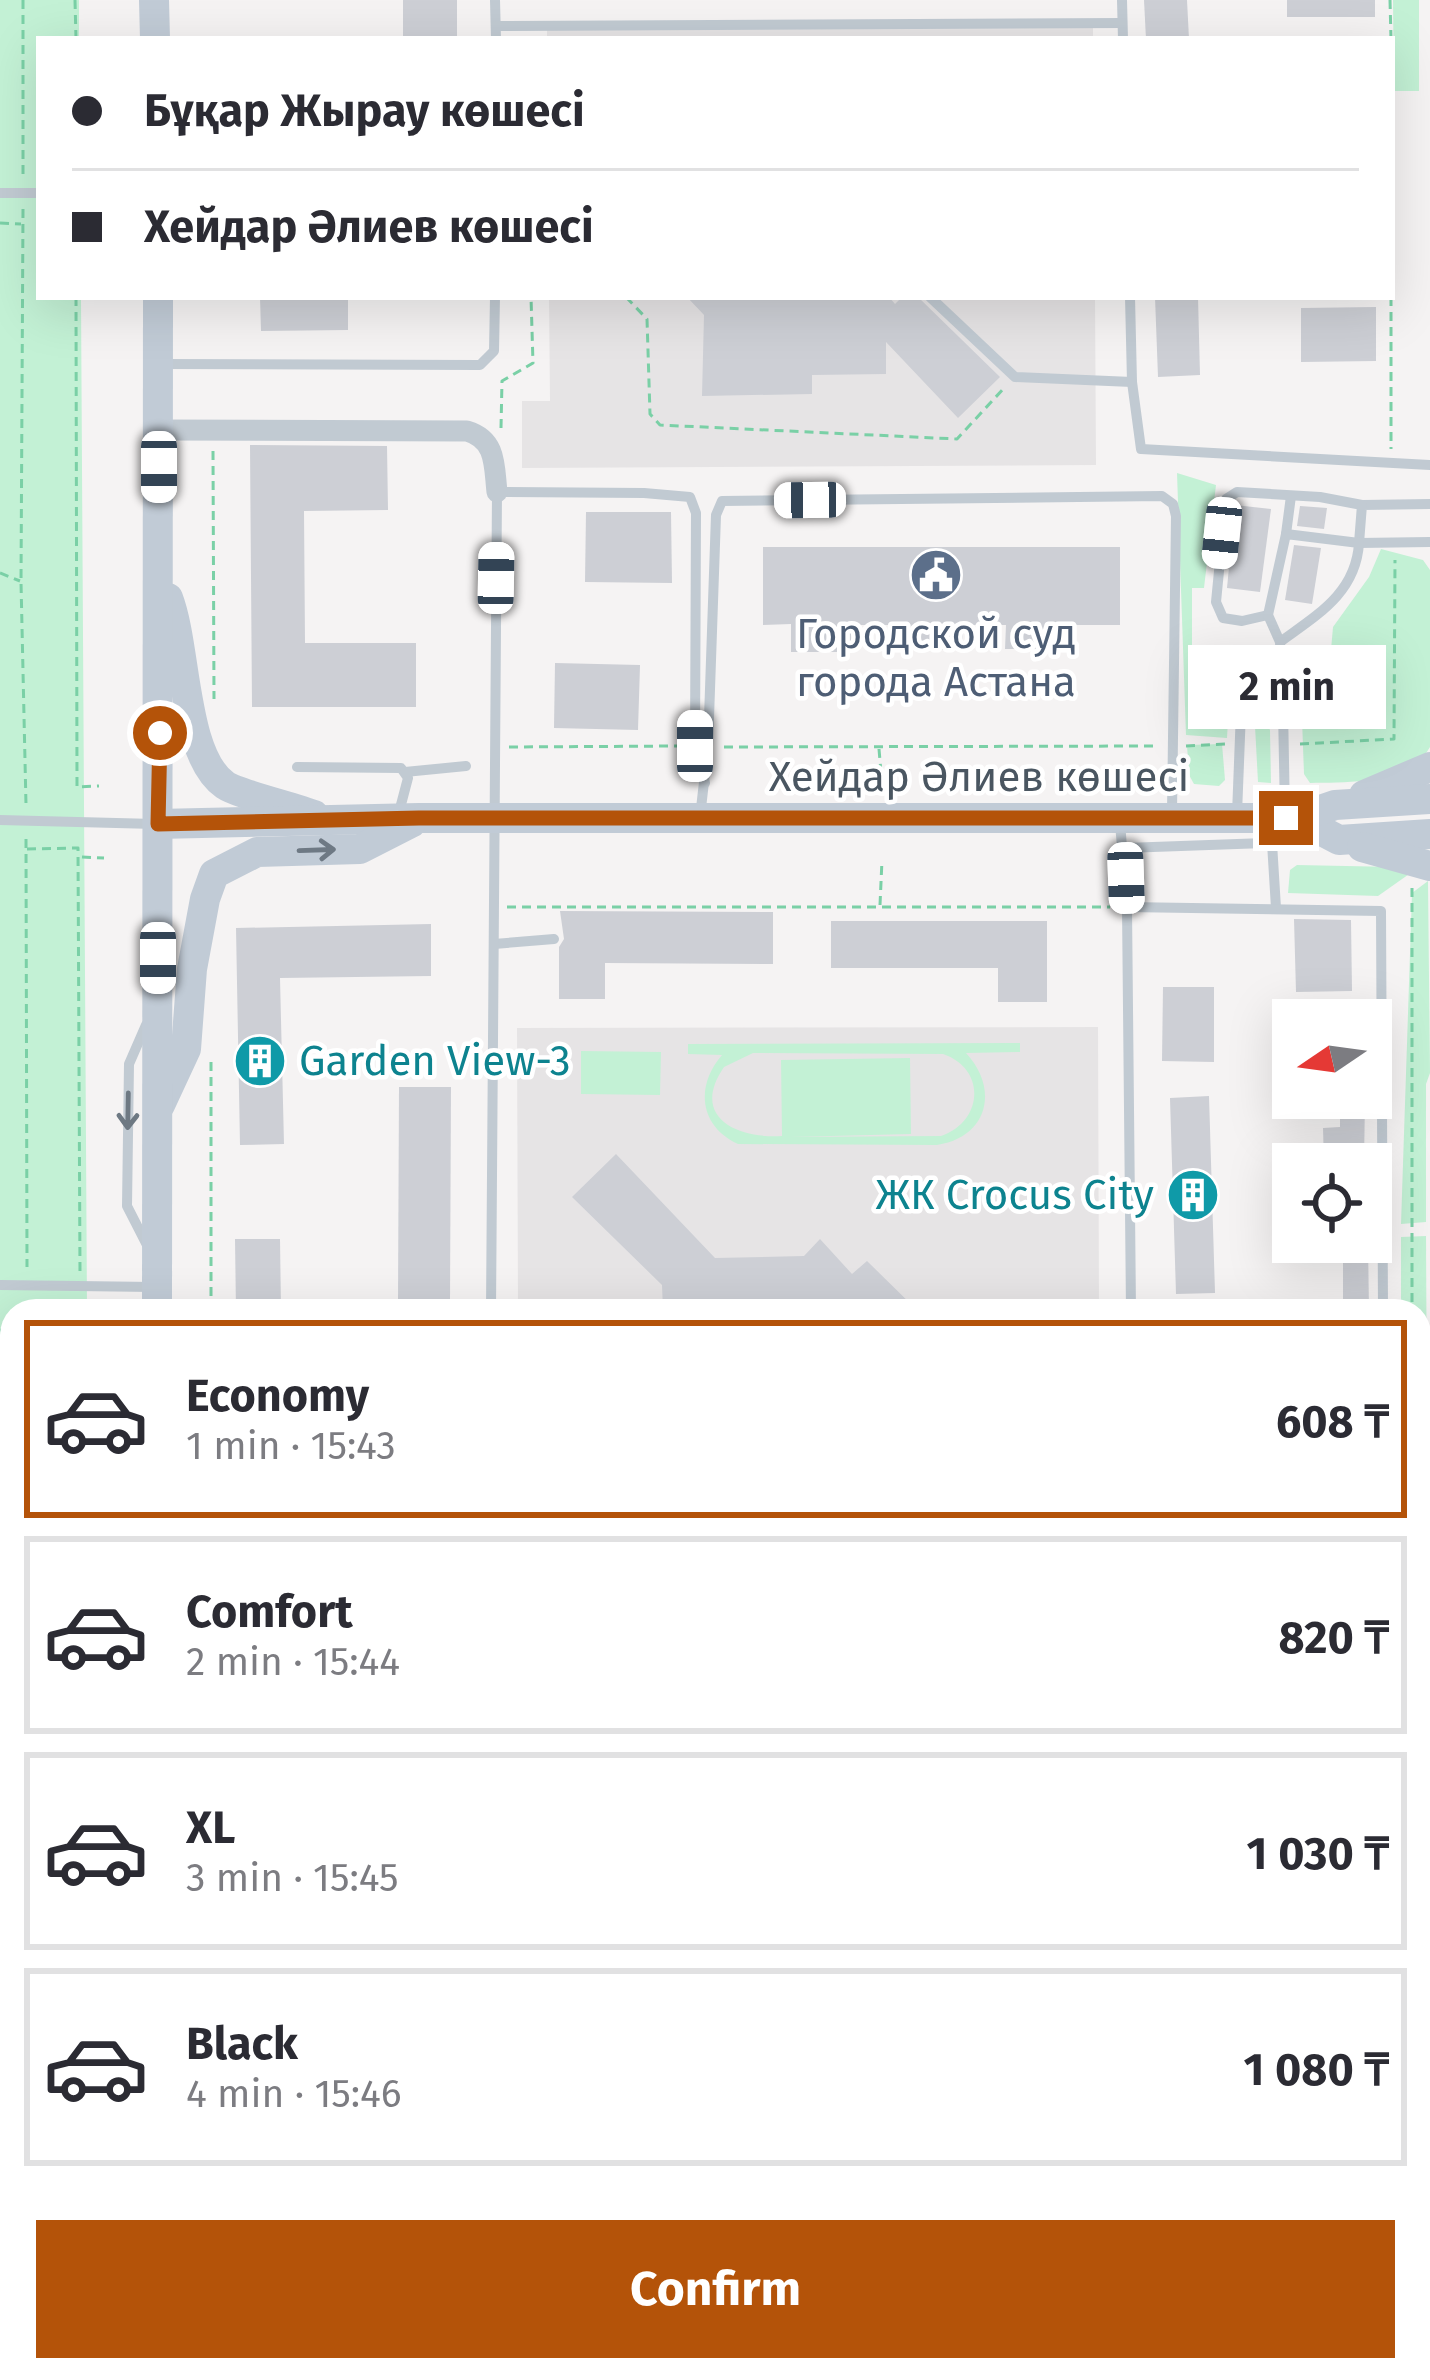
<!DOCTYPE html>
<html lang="en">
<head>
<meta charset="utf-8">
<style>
  body { margin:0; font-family:"Fira Sans",sans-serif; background:#f2f2f3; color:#2b2b33; height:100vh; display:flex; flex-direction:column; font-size:45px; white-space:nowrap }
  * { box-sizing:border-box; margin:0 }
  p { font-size:39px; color:#7c7c81 }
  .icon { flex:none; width:66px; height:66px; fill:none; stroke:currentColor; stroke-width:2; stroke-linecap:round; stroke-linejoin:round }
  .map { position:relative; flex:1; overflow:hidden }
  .side { position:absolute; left:0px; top:1299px; width:1431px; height:1083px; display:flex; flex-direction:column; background:#fff; border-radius:36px 36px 0 0; box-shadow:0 12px 48px #0002 }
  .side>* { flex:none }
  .banner { position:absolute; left:36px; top:36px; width:1359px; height:264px; border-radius:0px; box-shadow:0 12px 48px #0002; display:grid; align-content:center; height:264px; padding:0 36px; background:#fff }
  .needle { width:78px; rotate:257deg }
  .fabs { position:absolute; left:1272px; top:999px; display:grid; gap:24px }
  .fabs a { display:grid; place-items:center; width:120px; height:120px; border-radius:0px; background:#fff; box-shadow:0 12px 48px #0002; font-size:60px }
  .end { position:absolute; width:54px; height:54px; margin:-27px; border:15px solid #b45309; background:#fff; box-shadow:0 0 0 6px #fff }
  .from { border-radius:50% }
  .bubble { position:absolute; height:84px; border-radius:0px; background:#fff; box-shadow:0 12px 48px #0002; font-size:39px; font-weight:700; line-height:84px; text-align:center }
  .car { position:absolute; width:36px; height:72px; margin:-36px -18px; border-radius:15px; box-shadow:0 0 9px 3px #0007; background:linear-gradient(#fff 24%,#345 0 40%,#fff 0 76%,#345 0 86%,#fff 0) }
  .banner b { display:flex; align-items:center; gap:42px; height:114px; font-size:45px }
  .banner b+b { border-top:3px solid #e1e1e2 }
  .banner i { width:30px; height:30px; background:#2b2b33 }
  ul { padding:21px 0 0; list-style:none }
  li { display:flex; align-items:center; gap:36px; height:198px; margin:0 24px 18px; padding:0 12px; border:6px solid #e1e1e2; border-radius:0px }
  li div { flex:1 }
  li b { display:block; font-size:45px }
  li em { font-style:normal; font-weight:700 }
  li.current { border-color:#b45309 }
  li>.icon { width:108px; height:108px; stroke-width:1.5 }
  .primary-button { display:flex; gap:24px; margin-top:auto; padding:24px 36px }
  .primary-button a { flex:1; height:138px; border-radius:0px; background:#b45309; color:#fff; font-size:48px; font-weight:700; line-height:138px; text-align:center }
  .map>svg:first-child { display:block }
  .education { fill:#e6e4e5 }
  .green { fill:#c3f1d5; fill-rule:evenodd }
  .building { fill:#cdcfd5 }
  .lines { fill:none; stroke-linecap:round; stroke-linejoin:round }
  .path { stroke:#7ad0a6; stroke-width:3; stroke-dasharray:9 6; stroke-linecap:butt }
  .lane { stroke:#c1cad2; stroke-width:10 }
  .street { stroke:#c1cad2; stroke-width:21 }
  .secondary { stroke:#c1cbd6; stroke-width:30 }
  .tram { stroke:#b5b8bd; stroke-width:3 }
  .oneway { stroke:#6e7984 }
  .oneway2 { stroke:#6e7983 }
  .route { stroke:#b45309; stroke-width:15 }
  .labels { text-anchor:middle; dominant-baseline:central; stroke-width:9; stroke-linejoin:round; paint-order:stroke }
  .service-label { font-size:42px; fill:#4e5e75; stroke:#fff }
  .street-label { font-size:42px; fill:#4a5661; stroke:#fff }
  .culture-label { font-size:42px; fill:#0d838f; stroke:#fff; text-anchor:start }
</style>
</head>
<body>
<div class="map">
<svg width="1430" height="2380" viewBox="0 0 1430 2380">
  <rect width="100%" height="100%" fill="#f5f3f3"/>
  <g class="education">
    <path d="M1093 27V39H547V30Z"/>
    <path d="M549 297H1095L1096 465 522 468V401H550Z"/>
    <path d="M1098 1027 1099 1311H518L517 1028Z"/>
  </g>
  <g class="green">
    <path d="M0 0H79V39H39V297H81L87 1311H12V1785H0Z"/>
    <path d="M1393 0H1419V91H1394Z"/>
    <path d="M1177 473 1216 485 1204 588H1192V666L1199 690 1228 721 1227 738 1186 735Z"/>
    <path d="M1381 549 1423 560 1430 570V747C1408 785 1349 782 1310 783L1304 774 1302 719 1318 721 1321 705 1326 707 1333 627 1369 577Z"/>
    <path d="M1258 721 1266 722 1270 730 1271 783 1258 782 1255 726Z"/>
    <path d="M1222 744 1225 780 1219 786 1194 784 1189 775 1187 745Z"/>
    <path d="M1297 865 1395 867 1412 872 1378 896 1288 893 1290 870Z"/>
    <path d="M1428 881 1430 1073 1426 1084V1222L1401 1224 1412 893Z"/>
    <path d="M1020 1043V1052L966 1053C999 1088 989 1137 937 1145L738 1144C698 1125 696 1085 722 1055L688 1054V1044ZM753 1053 943 1054C987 1069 983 1122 941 1136L789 1137 911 1134 910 1058 781 1060 782 1136C739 1139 689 1118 724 1067Z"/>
    <path d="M581 1051 661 1052 660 1095 581 1094Z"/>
    <path d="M1426 1236 1427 1422 1419 1436V1311H1401V1237Z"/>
    <path d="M1419 1466 1427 1480 1426 1560 1430 1572V1841L1427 1848 1419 1849Z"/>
    <path d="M12 1993V2088H0V1994Z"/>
    <path d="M1419 2047 1430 2064V2380H1411L1410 2370H1419Z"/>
    <path d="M323 2370H457L401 2375V2380H322Z"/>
  </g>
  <g class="building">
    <rect x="403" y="0" width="54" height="39"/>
    <path d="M1144 0H1187L1189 39H1146Z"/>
    <rect x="1287" y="0" width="88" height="17"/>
    <path d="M260 297H348V330L261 331Z"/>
    <path d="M687 297H889L895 304 902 297H918L1000 377 958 418 886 342V374L812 375V394L702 396 704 315Z"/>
    <path d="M1155 297H1198L1200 375 1158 377Z"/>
    <path d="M1376 307V361L1301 362V308Z"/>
    <path d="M250 445 387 446 388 510 304 511 305 643H416V707H252Z"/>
    <path d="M1235 505 1271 509 1260 592 1227 588Z"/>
    <path d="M1300 506 1327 508 1324 529 1297 526Z"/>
    <path d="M586 512H671L672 583 585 582Z"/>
    <path d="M1294 545 1321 548 1312 604 1285 600Z"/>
    <path d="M763 547H1120V625H1071L1070 649H1005L1006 625H963V650H898V625H857L856 652H791V624L763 625Z"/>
    <path d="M555 663 640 665 638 730 554 728Z"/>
    <path d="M560 911 773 912V964L605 963V999H559V947L564 939Z"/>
    <path d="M1294 919 1351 920 1352 991 1296 992Z"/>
    <path d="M831 921H1047V1002H998V968H831Z"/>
    <path d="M431 924V976L280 978 284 1144 240 1145 236 928Z"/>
    <path d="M1163 987H1214V1062L1162 1061Z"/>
    <path d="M399 1087H451L450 1302H398Z"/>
    <path d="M1209 1096 1215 1293 1176 1294 1170 1098Z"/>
    <path d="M1340 1098H1365L1364 1164H1324L1323 1128 1340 1127Z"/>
    <path d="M616 1154 715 1258 804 1256 820 1239 852 1274 867 1261 918 1311H663L662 1285 572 1197Z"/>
    <path d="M235 1239H280L281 1311H236Z"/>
    <path d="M1343 1242H1368L1369 1311H1343Z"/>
  </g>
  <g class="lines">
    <g class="path">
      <path d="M23 0V175"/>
      <path d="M75 0 76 39"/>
      <path d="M1390 0 1391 39"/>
      <path d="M23 209 21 582 26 805"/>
      <path d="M0 223 21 224"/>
      <path d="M76 297 77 787 99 786"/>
      <path d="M626 297 647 319 650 414 660 425 957 439 1005 387"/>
      <path d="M1391 297V449"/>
      <path d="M501 428 502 381 533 363 531 297"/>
      <path d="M213 451 214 699"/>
      <path d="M0 573 20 581"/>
      <path d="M1300 744 1394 739 1395 560"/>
      <path d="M1186 746 1225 744"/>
      <path d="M509 747 679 746"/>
      <path d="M724 747 1159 746"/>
      <path d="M879 749 882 785"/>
      <path d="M26 839 27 1267"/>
      <path d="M27 849 78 848 80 1273"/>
      <path d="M82 857 104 858"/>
      <path d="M1412 888V1311"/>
      <path d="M880 905 882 860"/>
      <path d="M507 907H1110"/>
      <path d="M211 1311V1057"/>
      <path d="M0 1330H12"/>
      <path d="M0 1770H12"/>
      <path d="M0 2193 12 2192"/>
      <path d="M1 2245 6 2231 12 2228"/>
      <path d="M1360 2380V2370"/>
    </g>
    <g class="lane">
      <path d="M495 0 496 39"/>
      <path d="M1122 0 1123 39"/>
      <path d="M496 26 1122 23"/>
      <path d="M0 193H39"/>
      <path d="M930 297 1015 377 1132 382"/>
      <path d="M1130 297 1132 382 1141 449 1430 465"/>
      <path d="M161 364 480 365 494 351 495 297"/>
      <path d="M1430 504 1362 505 1359 543 1430 542"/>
      <path d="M1286 534 1291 496"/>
      <path d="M1268 615 1242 621 1223 618 1216 602 1226 499 1237 492 1320 497 1362 505"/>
      <path d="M1280 642 1268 615 1286 534 1359 543C1356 593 1317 615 1280 642L1283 709"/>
      <path d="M297 767 401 768 408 778 398 816"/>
      <path d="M405 772 466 766"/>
      <path d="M1237 814 1241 711 1283 709 1285 814"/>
      <path d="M700 817 708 747 716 515 722 501 1162 496 1173 504 1176 516 1172 812"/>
      <path d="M0 820 155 824"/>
      <path d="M1120 823 1127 907 1131 1311"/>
      <path d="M1272 843 1276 908"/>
      <path d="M1125 848 1320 841"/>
      <path d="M1127 907 1381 911 1383 1311"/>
      <path d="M494 944 554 939"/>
      <path d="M146 1025 129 1064 127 1206 149 1249"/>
      <path d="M0 1285 154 1287"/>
      <path d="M491 1311 497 492 644 493 690 497 696 513 695 745 705 783"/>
      <path d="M1419 1451H1430"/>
      <path d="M1419 1608 1430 1598"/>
      <path d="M1419 1726V1768"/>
      <path d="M0 2031H12"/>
      <path d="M0 2115H12"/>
      <path d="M0 2160H12"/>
      <path d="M0 2259H12"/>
      <path d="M1048 2370V2380"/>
      <path d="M1379 2370V2380"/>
      <path d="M65 2380V2370"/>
      <path d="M100 2380V2370"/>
    </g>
    <path class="street" d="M159 430 467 431C497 440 494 466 497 492"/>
    <g class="secondary">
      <path d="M154 0 155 39"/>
      <path d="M168 598C187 647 182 755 225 785 238 794 294 807 314 815"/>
      <path d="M1364 795 1430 767"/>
      <path d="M1297 818 1339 840 1430 834"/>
      <path d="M158 824 419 818H1297L1335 805 1430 799"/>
      <path d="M1362 847 1430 866"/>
      <path d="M160 1105 186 1049 192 969 205 899 214 874 257 852 360 849 411 823"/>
      <path d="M157 1311 158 297"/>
      <path d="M1419 1951H1430"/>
      <path d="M0 1961 12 1960"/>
      <path d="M1419 2027 1430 2037"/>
      <path d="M160 2370V2380"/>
    </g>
    <g class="tram">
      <path d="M1419 1866H1430"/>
      <path d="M0 1877H12"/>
    </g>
  </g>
  <defs><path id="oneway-shaft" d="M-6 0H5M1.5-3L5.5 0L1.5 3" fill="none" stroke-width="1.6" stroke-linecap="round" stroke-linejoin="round" transform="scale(3)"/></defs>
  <use class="oneway" href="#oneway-shaft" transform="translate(317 850) rotate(-2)"/>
  <use class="oneway2" href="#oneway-shaft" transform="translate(128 1111) rotate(91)"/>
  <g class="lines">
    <path class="route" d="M160 733 158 824 419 818H1286"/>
  </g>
  <defs>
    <g id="civic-disc" transform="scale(2.7)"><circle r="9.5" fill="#5c6f8a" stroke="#fff"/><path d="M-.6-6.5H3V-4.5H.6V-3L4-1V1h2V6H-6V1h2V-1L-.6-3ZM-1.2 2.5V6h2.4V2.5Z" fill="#fff"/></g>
    <g id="building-disc" transform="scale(2.7)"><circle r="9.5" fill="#0f9aa8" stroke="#fff"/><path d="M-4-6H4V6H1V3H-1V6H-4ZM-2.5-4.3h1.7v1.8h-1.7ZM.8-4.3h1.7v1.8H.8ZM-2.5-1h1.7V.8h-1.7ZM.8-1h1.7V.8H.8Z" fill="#fff"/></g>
  </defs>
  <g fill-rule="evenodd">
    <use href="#civic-disc" x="936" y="575"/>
    <use href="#building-disc" x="260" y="1061"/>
    <use href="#building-disc" x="1193" y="1195"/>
  </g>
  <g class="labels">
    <g class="service-label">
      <text x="936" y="634">Городской суд<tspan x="936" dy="48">города Астана</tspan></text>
    </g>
    <g class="street-label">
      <text x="979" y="777">Хейдар Әлиев көшесі</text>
    </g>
    <g class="culture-label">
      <text x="299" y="1061">Garden View-3</text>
      <text x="1154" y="1195" text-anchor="end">ЖК Crocus City</text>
    </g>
  </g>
</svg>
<div class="fabs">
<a><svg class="needle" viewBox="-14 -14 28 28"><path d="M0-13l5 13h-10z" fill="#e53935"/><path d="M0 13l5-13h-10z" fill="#7c7c81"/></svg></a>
<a><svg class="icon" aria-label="locate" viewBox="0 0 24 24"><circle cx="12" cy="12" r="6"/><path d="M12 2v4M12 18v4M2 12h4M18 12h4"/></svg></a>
</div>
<i class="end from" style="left:160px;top:733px"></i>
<i class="end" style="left:1286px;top:818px"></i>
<div class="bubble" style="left:1188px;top:645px;width:198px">2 min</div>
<i class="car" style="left:159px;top:467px;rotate:180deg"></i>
<i class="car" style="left:810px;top:500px;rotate:269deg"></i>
<i class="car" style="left:1222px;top:533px;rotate:186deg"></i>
<i class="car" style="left:496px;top:578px;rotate:1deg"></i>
<i class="car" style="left:695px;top:746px;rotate:0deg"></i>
<i class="car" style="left:1126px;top:878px;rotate:178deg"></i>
<i class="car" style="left:158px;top:958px;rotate:180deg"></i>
<div class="banner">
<b><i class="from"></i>Бұқар Жырау көшесі</b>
<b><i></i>Хейдар Әлиев көшесі</b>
</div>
<section class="side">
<ul>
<li class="current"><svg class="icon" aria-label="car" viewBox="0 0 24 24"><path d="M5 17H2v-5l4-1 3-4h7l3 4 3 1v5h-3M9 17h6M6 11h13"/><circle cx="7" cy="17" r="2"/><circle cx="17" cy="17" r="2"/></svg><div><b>Economy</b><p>1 min · 15:43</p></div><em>608 ₸</em></li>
<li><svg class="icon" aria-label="car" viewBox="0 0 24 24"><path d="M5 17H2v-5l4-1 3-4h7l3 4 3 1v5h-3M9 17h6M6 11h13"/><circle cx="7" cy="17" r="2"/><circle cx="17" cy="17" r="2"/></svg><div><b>Comfort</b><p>2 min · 15:44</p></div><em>820 ₸</em></li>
<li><svg class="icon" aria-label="car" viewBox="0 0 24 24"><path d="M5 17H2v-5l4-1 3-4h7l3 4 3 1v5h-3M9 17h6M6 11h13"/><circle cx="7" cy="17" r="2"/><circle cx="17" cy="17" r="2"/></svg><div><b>XL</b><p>3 min · 15:45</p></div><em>1 030 ₸</em></li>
<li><svg class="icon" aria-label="car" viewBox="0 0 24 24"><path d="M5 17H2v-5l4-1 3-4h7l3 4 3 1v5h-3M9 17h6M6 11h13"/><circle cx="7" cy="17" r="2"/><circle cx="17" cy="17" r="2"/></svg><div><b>Black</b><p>4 min · 15:46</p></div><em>1 080 ₸</em></li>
</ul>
<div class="primary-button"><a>Confirm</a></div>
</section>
</div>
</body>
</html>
